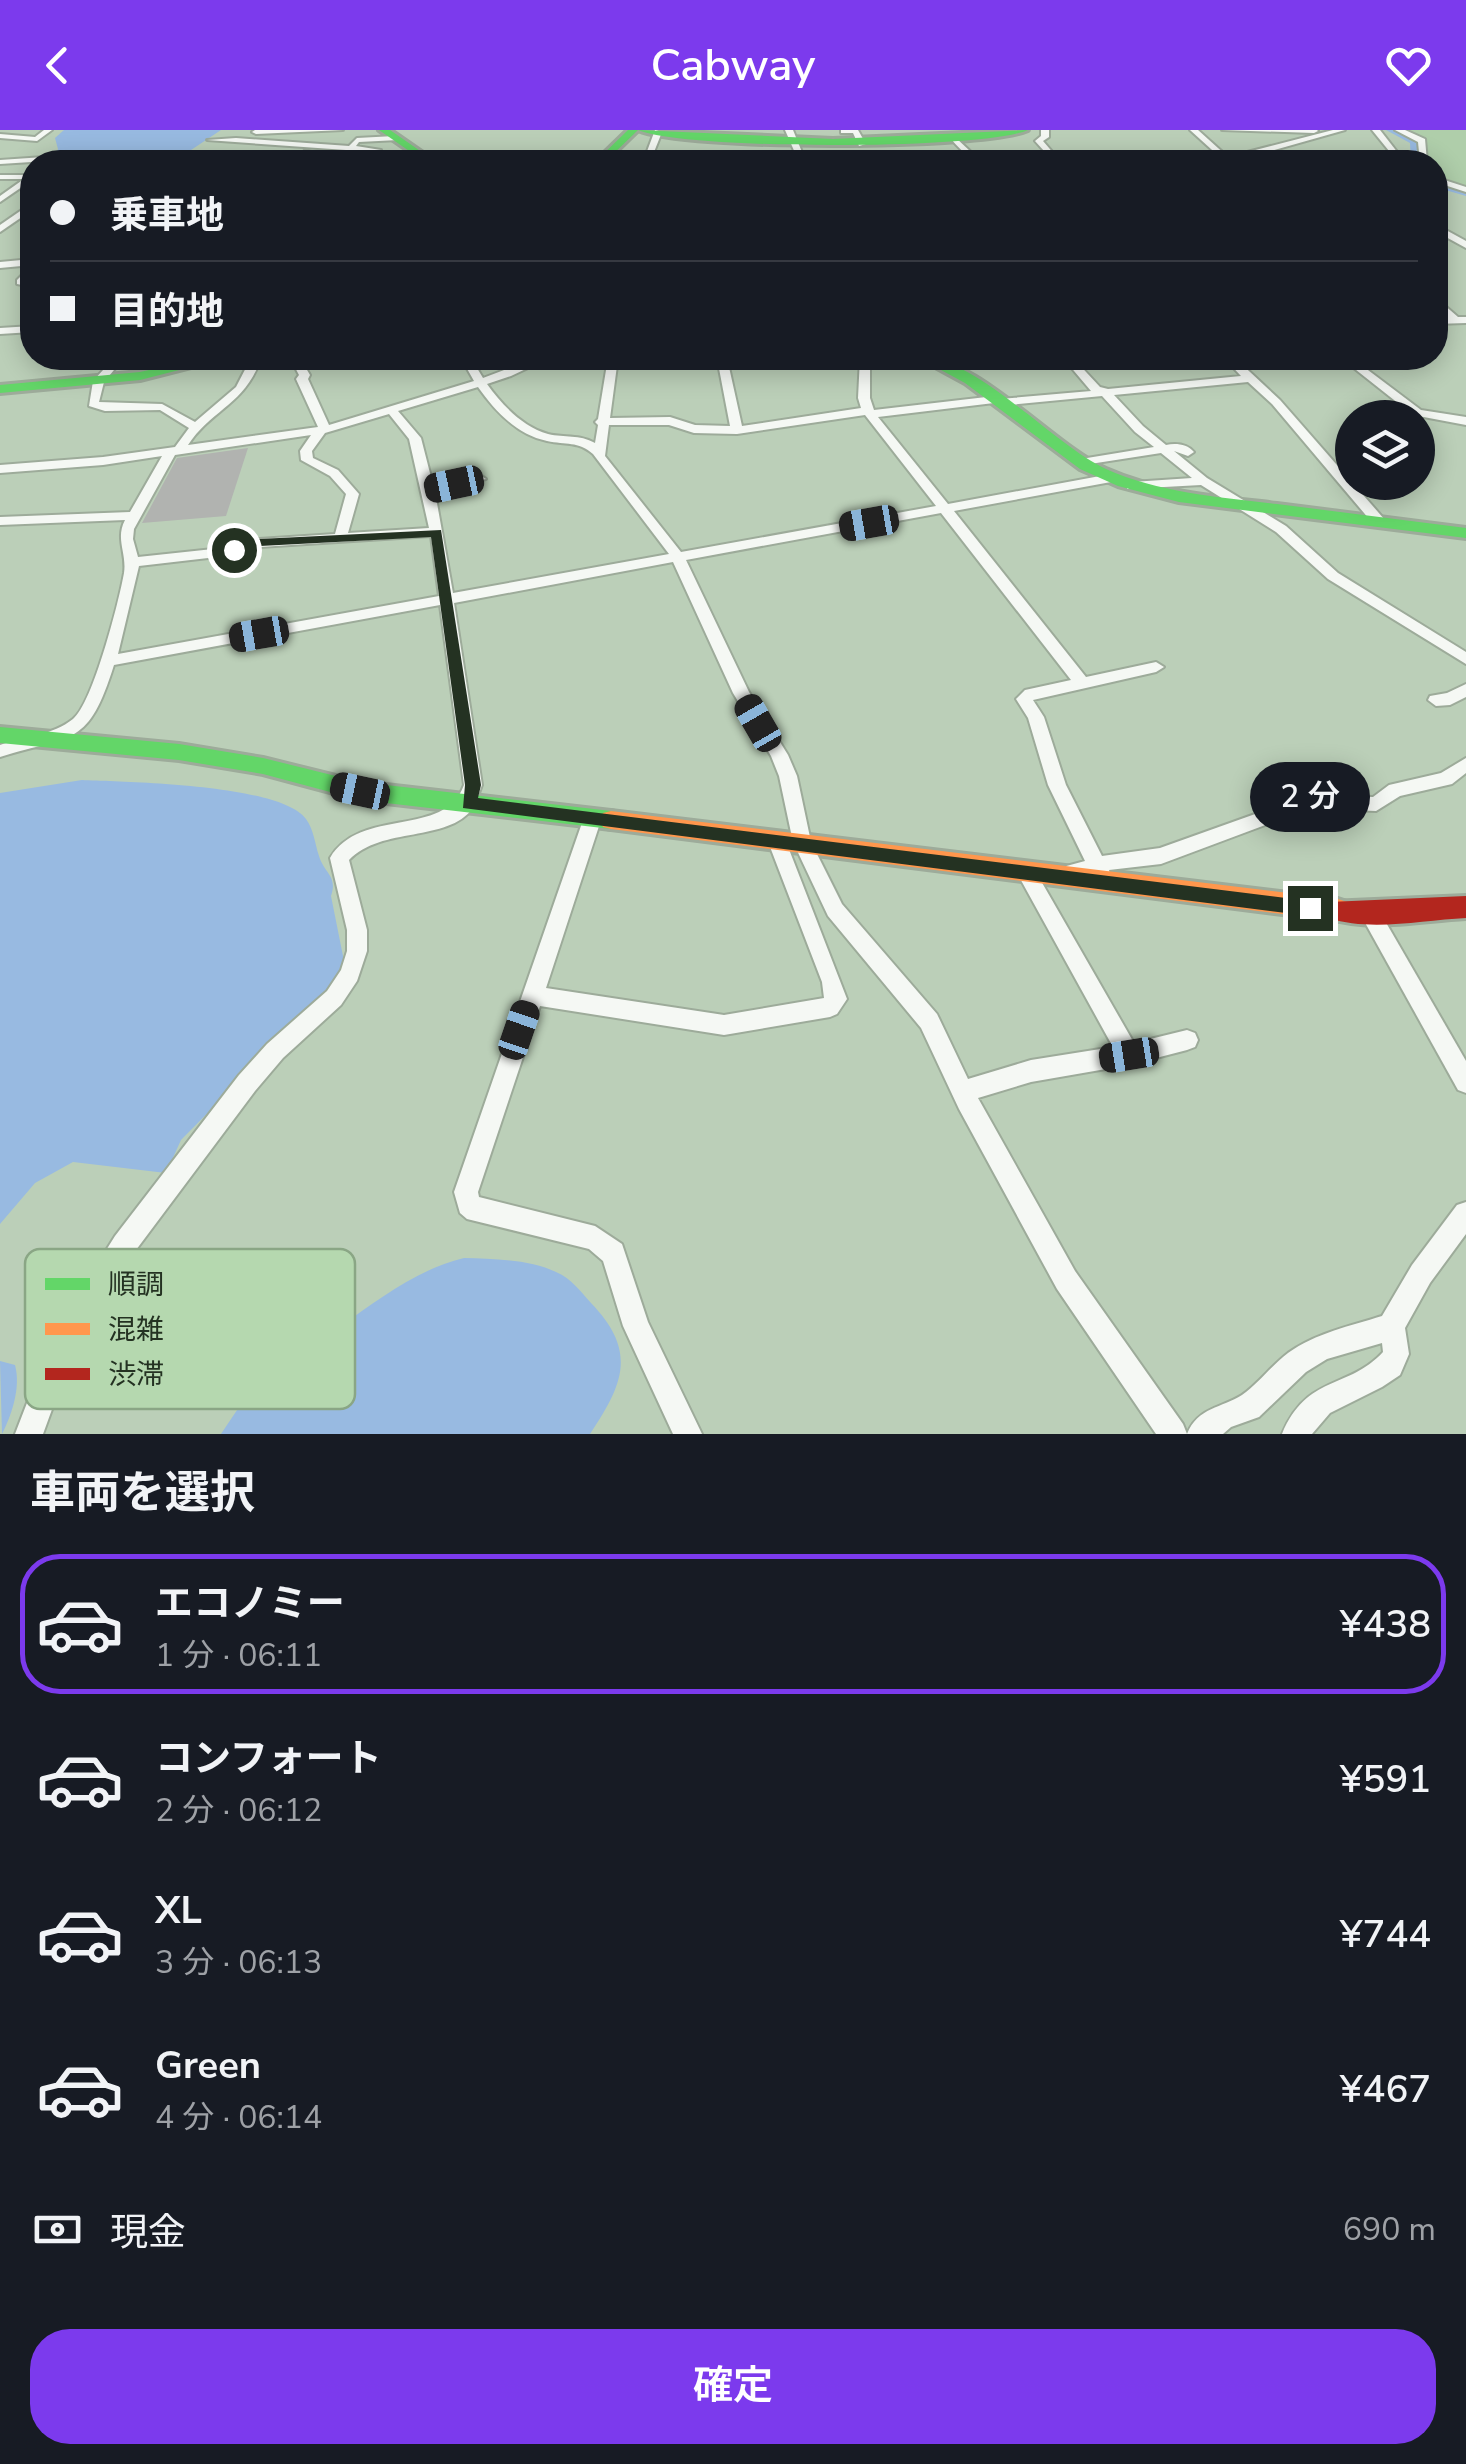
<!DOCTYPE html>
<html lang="ja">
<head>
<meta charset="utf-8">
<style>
  body { margin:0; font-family:"Nunito Sans","Noto Sans JP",sans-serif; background:#20242c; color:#f1f3f6; height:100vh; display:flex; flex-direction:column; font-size:38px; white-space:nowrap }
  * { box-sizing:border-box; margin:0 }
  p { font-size:32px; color:#9ea1a6 }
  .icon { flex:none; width:55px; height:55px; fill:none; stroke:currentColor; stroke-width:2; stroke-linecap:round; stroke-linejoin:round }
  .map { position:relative; height:1304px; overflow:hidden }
  .sheet { display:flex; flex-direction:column; background:#171b24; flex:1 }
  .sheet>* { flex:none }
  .banner { position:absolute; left:20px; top:20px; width:1428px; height:220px; border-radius:40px; box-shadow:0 5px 25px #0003; display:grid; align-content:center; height:220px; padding:0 30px; background:#171b24 }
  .buttons { position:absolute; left:1335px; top:270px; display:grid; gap:20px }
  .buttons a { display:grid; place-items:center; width:100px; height:100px; border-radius:50%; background:#171b24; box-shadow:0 5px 25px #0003; font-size:50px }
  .end { position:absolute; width:45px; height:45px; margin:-22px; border:12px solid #243222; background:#fff; box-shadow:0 0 0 5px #fff }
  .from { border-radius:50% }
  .bubble { position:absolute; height:70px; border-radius:35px; background:#171b24; box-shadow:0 5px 25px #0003; font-size:32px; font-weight:600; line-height:70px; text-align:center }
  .car { position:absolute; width:30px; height:60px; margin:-30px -15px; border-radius:12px; box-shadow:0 0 8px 2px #0007; background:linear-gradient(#222 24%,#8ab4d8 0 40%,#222 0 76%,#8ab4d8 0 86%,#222 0) }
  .banner b { display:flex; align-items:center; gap:35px; height:95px; font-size:38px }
  .banner b+b { border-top:2px solid #363941 }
  .banner i { width:25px; height:25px; background:#f1f3f6 }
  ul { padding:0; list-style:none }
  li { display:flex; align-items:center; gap:30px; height:140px; margin:0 20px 15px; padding:0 10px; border:5px solid transparent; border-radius:40px }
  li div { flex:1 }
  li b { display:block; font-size:38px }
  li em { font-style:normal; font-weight:600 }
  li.on { border-color:#7c3aed }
  li>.icon { width:90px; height:90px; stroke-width:1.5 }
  h2 { padding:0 30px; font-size:45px; line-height:120px }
  .pay { display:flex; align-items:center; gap:25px; height:110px; padding:0 30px; font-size:38px }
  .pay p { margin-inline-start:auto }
  .button { display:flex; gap:20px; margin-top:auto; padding:20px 30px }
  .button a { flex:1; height:115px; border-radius:40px; background:#7c3aed; color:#fff; font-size:40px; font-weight:600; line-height:115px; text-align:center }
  header { display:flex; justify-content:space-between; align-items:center; height:130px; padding:0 30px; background:#7c3aed; color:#fff; font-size:45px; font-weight:600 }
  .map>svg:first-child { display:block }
  .built { fill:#afceaa }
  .water { fill:#98bae1 }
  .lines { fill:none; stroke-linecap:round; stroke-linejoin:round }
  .river { fill:#98bae1; fill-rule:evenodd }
  .building { fill:#b1b3b0 }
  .street-casing { stroke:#9dab9a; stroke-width:4 }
  .fast-casing { stroke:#9dab9a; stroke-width:6 }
  .slow-casing { stroke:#9dab9a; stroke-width:6 }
  .jam-casing { stroke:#9dab9a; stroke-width:6 }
  .street { fill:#f5f8f4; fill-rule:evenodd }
  .fast { fill:#63d668; fill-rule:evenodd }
  .slow { fill:#ff974d; fill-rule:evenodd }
  .jam { fill:#b3261e; fill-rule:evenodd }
  .route { fill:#243222 }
  .key { fill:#b5d8af; stroke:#8aa685; stroke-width:2.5 }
  .key-label { font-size:28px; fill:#243222 }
</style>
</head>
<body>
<header><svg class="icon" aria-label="back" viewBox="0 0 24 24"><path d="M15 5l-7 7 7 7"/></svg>Cabway<svg class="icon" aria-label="heart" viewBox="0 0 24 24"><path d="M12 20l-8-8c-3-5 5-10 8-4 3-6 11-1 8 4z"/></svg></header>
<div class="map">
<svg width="1466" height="1304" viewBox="0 0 1466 1304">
  <rect width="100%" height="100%" fill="#bbcfb8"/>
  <path class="built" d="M1403 0H1466V59L1435 47V32H1427L1423 12Z"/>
  <g class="water">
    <path d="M64 0H221L191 20 154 21 117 32H53L58 19 55 8Z"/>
    <path d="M82 650C127 652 280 654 306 689 314 700 315 714 319 726 324 743 338 746 331 766L345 836 338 851 181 1010 166 1043 73 1032 35 1053 0 1094V663Z"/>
    <path d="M464 1128C493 1129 530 1129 556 1142 572 1149 580 1161 591 1173 638 1222 623 1254 590 1304H221C238 1278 255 1252 281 1232 300 1218 322 1210 341 1196 379 1169 418 1139 464 1128Z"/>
    <path d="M0 1231 15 1235C21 1257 12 1284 2 1304Z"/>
  </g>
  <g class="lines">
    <g class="river">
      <path d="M1386 0H1399L1419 9 1421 32H1411L1410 13Z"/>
      <path d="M1435 50 1466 59V66L1435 57Z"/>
    </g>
  </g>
  <path class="building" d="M248 318 226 386 142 393 177 328Z"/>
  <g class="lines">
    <g class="street-casing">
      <g id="street">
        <path d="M44 0H52L37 11 0 8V4L35 7Z"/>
        <path d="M255 0H343L256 4 252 2Z"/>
        <path d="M655 0 662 2 650 32H643Z"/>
        <path d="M785 0H793L806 32H799Z"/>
        <path d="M841 0H858L866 14 859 16 853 3H841Z"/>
        <path d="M1041 0H1049V7L1043 11 1061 32H1054L1035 11 1041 6Z"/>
        <path d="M1190 0H1198L1228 27 1333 0H1345L1232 32H1217L1222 29Z"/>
        <path d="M1222 0H1317L1318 1 1314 3Z"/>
        <path d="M1372 0H1380L1405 32H1398Z"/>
        <path d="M1395 0H1405L1425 9 1427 32H1420L1418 12Z"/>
        <path d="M395 6 398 10 359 12 356 16 381 20 353 21 344 32H337L346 20 207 10 236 8 349 16 357 8Z"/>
        <path d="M955 7 971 22 991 32C973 32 963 23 951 9Z"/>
        <path d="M305 20 312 22 301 32H294Z"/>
        <path d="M44 27 47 31 0 34V30Z"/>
        <path d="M388 27H391L395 29 392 32H386Z"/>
        <path d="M212 30H275L279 32H209Z"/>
        <path d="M0 45H32V50L0 72V66L24 49H0Z"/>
        <path d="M1435 47 1466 57V62L1435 52Z"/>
        <path d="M29 75H32V80L0 102V95Z"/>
        <path d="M1435 94 1466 111V118L1435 101Z"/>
        <path d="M32 109V121L28 118V112Z"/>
        <path d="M32 129V135L0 138V132Z"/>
        <path d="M32 135V143L27 150 32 151V157L17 154V150Z"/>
        <path d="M1435 167 1458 187H1466V193L1435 194V188H1447L1435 176Z"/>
        <path d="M32 196V202L0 204V198Z"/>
        <path d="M114 228H124L104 252 99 272 162 274 195 292 236 257 251 228H261C246 274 212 279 188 315L318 297 296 249 299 245 290 228H300L310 245 308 249 329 295 474 251 461 228H471L483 248 536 228H549L511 246 487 254C502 275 523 297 548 304 565 308 579 304 595 313L598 295 595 292 598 289 608 228H618L610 288 670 287 695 295 730 296 717 228H727L742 296 861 278 858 268 860 228H870V268L874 280 995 266 1000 269 1091 261 1063 228H1073L1100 257 1108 259 1241 246 1224 228H1235L1280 270 1385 390V396H1375L1272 274 1248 252 1114 265 1143 296 1166 315C1176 313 1187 314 1194 322L1188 326 1174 321 1207 348 1286 396 1338 443 1466 522V534L1328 449 1276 402 1201 355 1127 359V353L1132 352 1192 348 1161 323 1077 336V330L1081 329 1154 317 1135 302 1102 266 999 276 994 273 878 287 948 374 1111 344 1117 348 1111 352 954 381 1086 547 1156 532 1164 537 1156 542 1033 570 1044 587 1066 655 1102 726 1160 718 1272 678 1300 664 1373 667 1389 655 1441 643 1466 628V643L1452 654 1400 666 1376 681 1302 678 1284 688 1161 734 1109 740 1110 744 1108 750 1101 752 1094 750 1092 745 1066 752 1059 750 1057 744 1059 738 1085 731 1048 655 1028 588 1016 569 1025 560 1071 550 941 383 686 430 749 562 788 625 797 646 811 712 842 774 937 884 968 949 1031 930 1113 917 1017 743 1019 737 1026 735 1033 737 1134 913 1187 900 1195 903 1198 910 1195 917 1187 920 1129 935 1031 952 978 968 1075 1141 1183 1294 1187 1304H1156L1057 1159 959 979 921 898 828 786 793 712 779 646 771 626 733 563 673 432 454 473 482 655C479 662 477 672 473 678 447 713 382 696 349 730L367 800V821L357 851 341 875 283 928 255 961 133 1124 74 1219 43 1304H15L54 1203 115 1106 239 945 267 914 327 861 341 840 347 821V800L330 728C361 676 444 709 464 655L440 475 114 535C88 617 75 604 0 627V615C24 607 53 605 73 589 93 573 119 471 124 443 127 423 115 409 125 390L0 395V387L130 382 162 326 103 335 0 343V335L103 327 175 317 189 298 160 280 105 281 89 276 93 251ZM478 257C495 281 517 305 547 311 566 315 578 311 593 324L669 424 453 463 435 362 486 349 480 345 433 355 421 308 398 281ZM389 284 409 309 429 398 348 403 359 364 338 340 313 328 312 321 325 303ZM865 285 936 376 681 422 605 326 609 295H669L694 303 737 304ZM311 305 300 321 301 330 330 346 346 364 335 404 259 409 232 417 138 427 133 409 134 399 175 325ZM431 406 439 466 118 524 139 436 234 425 260 417Z"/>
        <path d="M1341 228H1352L1421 280 1466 287V295L1413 285Z"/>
        <path d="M1466 554V567L1450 575 1436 576 1428 570 1430 566 1447 563Z"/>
        <path d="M592 683 598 685 601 690 546 858 724 885 824 868 822 852 767 709 769 704H783L785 709 847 869 837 884 830 887 724 905 540 876 478 1062 479 1067 595 1096 622 1114 648 1192 702 1304H673L623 1196 603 1131 589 1119 467 1089 460 1083 454 1062 583 690 586 685Z"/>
        <path d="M1370 775 1377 777 1466 931V963L1458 960 1363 789 1360 783 1363 777Z"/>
        <path d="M1466 1072V1104L1430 1153 1405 1198 1409 1224 1400 1245 1382 1257 1330 1283 1312 1304H1282C1307 1244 1348 1260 1383 1222L1382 1213 1327 1229 1306 1242 1259 1287 1231 1297 1223 1304H1187C1198 1277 1222 1278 1242 1265 1259 1253 1272 1235 1288 1223 1316 1203 1350 1196 1382 1186L1412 1135 1457 1075Z"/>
      </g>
    </g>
    <g class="fast-casing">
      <g id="fast">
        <path d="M379 0H390L436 32H425Z"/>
        <path d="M628 0H638L605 32H595Z"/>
        <path d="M638 0 833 9 1028 0C983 20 683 20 638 0Z"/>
        <path d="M203 228H226L140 250 0 263V255L140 242Z"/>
        <path d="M919 228C974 224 1053 315 1106 339 1160 363 1219 367 1277 374 1340 382 1403 390 1466 398V408L1179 372 1118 356 1080 339 965 253Z"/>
        <path d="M0 597 179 614 263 628 360 652 611 681 619 683 623 690 619 697 611 699 360 670 263 644 179 630 0 613Z"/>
      </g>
    </g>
    <g class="slow-casing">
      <path id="slow" d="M611 681 1338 769 1347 772 1351 780 1347 788 1338 791 611 699 603 697 599 690 603 683Z"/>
    </g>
    <g class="jam-casing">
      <path id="jam" d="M1466 766V788C1423 790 1370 802 1329 788L1325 780 1329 772Z"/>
    </g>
    <use href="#street" class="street"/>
    <use href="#fast" class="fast"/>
    <use href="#slow" class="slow"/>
    <use href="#jam" class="jam"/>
  </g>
  <path class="route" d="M441 400 481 655 478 668 1310 771 1319 778 1310 786 463 678 465 655 431 407 260 416 234 424 228 420 259 409Z"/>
  <rect x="25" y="1119" width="330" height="160" rx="15" class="key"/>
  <rect x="45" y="1148" width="45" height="12" fill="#63d668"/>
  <rect x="45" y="1193" width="45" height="12" fill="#ff974d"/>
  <rect x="45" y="1238" width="45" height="12" fill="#b3261e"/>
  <g class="key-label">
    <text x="108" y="1164">順調</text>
    <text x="108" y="1209">混雑</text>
    <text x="108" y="1254">渋滞</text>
  </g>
</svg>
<div class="buttons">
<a><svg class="icon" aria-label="layers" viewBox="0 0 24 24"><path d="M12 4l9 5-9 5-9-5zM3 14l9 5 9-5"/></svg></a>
</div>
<i class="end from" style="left:234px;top:420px"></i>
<i class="end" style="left:1310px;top:778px"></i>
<div class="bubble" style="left:1250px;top:632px;width:120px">2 分</div>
<i class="car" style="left:454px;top:354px;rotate:258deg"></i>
<i class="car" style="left:869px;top:393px;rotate:260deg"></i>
<i class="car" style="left:259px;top:504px;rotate:260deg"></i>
<i class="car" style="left:758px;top:593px;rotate:330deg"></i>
<i class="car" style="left:360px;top:661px;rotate:282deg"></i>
<i class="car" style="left:519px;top:900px;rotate:19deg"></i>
<i class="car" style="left:1129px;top:925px;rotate:261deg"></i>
<div class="banner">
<b><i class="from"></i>乗車地</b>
<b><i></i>目的地</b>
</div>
</div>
<section class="sheet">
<h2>車両を選択</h2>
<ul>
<li class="on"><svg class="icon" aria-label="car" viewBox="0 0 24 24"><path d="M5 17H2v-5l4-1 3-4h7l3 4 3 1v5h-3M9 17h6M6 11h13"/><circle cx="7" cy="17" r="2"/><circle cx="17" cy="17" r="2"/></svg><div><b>エコノミー</b><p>1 分 · 06:11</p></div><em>¥438</em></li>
<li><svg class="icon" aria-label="car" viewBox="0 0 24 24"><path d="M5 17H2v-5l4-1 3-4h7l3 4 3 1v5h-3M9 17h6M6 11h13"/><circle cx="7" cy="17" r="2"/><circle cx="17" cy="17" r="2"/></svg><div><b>コンフォート</b><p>2 分 · 06:12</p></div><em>¥591</em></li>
<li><svg class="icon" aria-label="car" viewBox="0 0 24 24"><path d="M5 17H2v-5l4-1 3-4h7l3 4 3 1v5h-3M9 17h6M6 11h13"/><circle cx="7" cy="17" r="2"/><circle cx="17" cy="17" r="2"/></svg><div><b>XL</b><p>3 分 · 06:13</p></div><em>¥744</em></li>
<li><svg class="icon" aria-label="car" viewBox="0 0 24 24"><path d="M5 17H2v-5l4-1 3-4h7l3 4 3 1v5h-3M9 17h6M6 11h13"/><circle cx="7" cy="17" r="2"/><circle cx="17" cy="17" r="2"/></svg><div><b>Green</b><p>4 分 · 06:14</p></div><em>¥467</em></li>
</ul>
<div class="pay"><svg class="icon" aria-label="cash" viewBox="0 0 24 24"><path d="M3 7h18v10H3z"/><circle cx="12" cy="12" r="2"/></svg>現金<p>690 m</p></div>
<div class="button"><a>確定</a></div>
</section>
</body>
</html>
